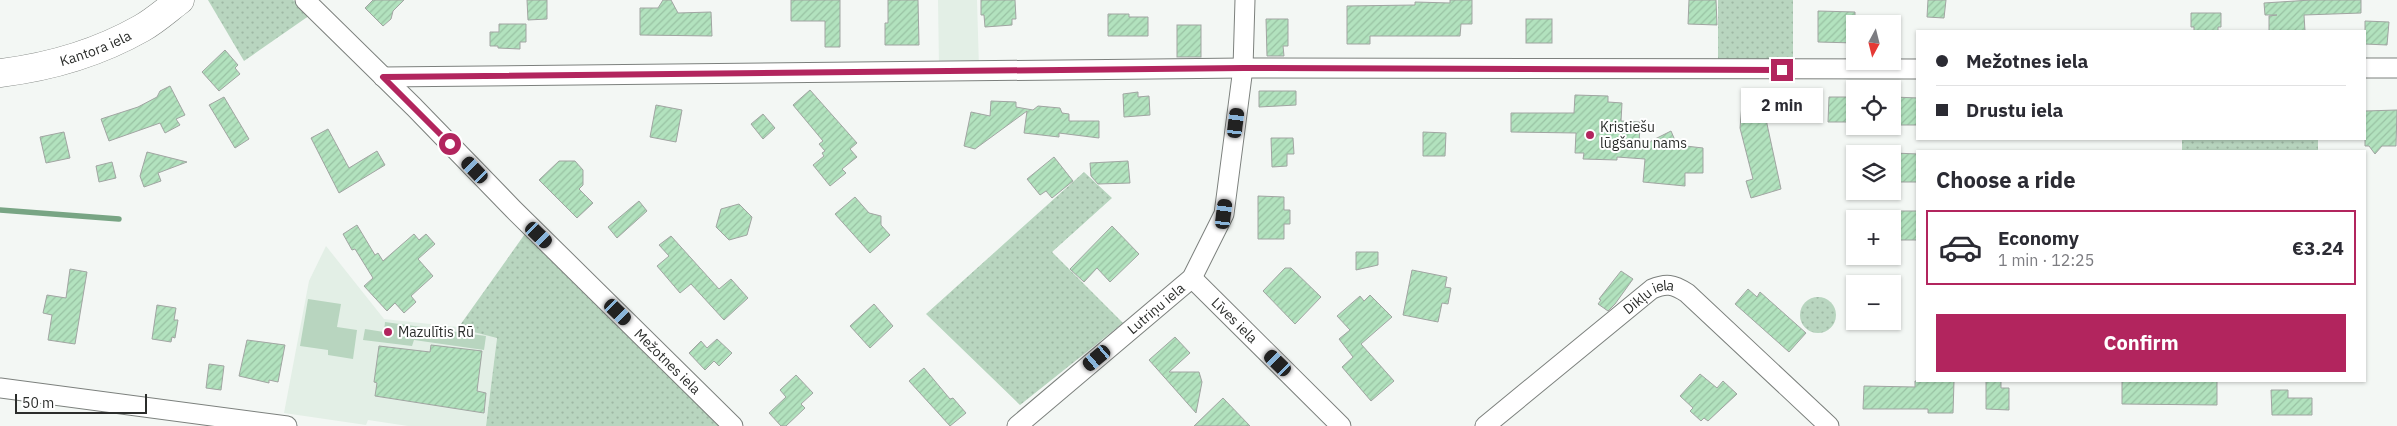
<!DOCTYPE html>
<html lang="en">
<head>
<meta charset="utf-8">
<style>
  body { margin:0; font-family:"IBM Plex Sans",sans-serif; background:#f2f2f3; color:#2b2b33; height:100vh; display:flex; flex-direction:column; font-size:19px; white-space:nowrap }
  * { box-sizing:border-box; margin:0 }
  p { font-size:16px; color:#7c7c81 }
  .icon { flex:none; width:28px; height:28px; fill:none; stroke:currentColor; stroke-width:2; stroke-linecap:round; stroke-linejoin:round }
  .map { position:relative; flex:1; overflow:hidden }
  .drawer { position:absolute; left:1916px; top:150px; width:450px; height:232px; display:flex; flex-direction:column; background:#fff; border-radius:0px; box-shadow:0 1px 4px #0004 }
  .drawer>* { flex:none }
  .guide { position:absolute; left:1916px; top:30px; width:450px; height:110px; border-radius:0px; box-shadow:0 1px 4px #0004; display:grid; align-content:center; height:110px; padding:0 20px; background:#fff }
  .needle { width:32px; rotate:187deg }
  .controls { position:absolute; left:1846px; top:15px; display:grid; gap:10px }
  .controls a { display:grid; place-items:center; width:55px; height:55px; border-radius:0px; background:#fff; box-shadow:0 1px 4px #0004; font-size:25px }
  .scale { position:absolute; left:15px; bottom:12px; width:132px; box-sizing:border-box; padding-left:5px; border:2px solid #2b2d2b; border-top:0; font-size:14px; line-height:18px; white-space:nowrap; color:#2b2d2b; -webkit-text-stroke:4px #fff; paint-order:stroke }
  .end { position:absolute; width:22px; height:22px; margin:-11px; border:6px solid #b2255e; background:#fff; box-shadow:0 0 0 2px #fff }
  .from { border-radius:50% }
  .bubble { position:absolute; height:35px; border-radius:0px; background:#fff; box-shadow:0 1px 4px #0004; font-size:16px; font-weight:700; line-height:35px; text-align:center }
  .car { position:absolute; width:15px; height:30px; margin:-15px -8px; border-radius:6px; box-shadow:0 0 4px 1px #0007; background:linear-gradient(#222 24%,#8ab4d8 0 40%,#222 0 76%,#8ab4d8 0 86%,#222 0) }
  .guide b { display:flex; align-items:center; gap:18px; height:48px; font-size:19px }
  .guide b+b { border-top:1px solid #e1e1e2 }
  .guide i { width:12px; height:12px; background:#2b2b33 }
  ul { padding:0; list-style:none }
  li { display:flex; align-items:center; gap:15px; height:75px; margin:0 10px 8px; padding:0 10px; border:2px solid #e1e1e2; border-radius:0px }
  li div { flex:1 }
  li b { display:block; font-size:19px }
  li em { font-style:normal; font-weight:700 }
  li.active { border-color:#b2255e }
  li>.icon { width:45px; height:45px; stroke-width:1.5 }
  h2 { padding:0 20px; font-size:22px; line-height:60px }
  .primary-button { display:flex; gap:10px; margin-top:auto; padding:10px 20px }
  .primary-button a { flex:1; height:58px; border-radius:0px; background:#b2255e; color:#fff; font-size:20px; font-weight:700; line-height:58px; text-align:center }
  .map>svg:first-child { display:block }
  .built { fill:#e3efe6 }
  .grass { fill:url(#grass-dots) }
  .park { fill:#b8d5bf }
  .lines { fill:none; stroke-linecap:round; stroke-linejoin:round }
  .stream { stroke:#78a584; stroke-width:5.5 }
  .building { fill:url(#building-hatch); stroke:#a1a5a2 }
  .minor-casing { stroke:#7c807d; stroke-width:21 }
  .secondary-casing { stroke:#7c807d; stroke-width:29 }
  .minor { stroke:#fff; stroke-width:19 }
  .secondary { stroke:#fff; stroke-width:28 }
  .route { stroke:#b2255e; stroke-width:6 }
  .poi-dot { fill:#b2255e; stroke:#fff; stroke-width:2 }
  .labels { text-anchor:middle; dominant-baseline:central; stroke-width:4; stroke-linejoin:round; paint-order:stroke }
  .street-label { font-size:14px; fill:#2b2d2b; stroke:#fff }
  .poi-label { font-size:14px; fill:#2b2d2b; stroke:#fff; text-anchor:start }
</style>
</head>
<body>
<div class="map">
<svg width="2397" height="426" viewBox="0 0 2397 426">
  <defs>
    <pattern id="grass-dots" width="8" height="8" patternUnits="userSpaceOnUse" patternTransform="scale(1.25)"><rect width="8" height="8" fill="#b8d5bf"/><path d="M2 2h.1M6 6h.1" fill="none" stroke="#9eb7a4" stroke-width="1.8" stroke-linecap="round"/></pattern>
    <pattern id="building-hatch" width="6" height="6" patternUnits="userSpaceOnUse" patternTransform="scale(1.25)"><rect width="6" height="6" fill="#b2e2be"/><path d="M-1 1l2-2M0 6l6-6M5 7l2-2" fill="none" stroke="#99c2a3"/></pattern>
  </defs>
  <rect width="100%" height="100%" fill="#f3f7f4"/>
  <g class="built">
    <path d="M938 0H977L979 68H939Z"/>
    <path d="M326 246 384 319 458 327 497 337 486 426H408L368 420 366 425 284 413 309 281Z"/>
  </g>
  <g class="grass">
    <path d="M208 0H293L313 13 244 61Z"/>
    <path d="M1718 0H1793V59L1718 60Z"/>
    <rect x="2182" y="139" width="136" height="12"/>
    <path d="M1084 172 1112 198 1052 252 1123 323 1020 405 926 314Z"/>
    <path d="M527 231 721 426H486L497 338 458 328Z"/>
    <circle cx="1818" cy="315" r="18"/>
  </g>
  <g class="park">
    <path d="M308 299 341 304 337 327 357 330 353 359 328 355V350L300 346Z"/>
    <path d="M385 322 486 336 484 350 414 340 412 346 363 340 365 329 384 332Z"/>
  </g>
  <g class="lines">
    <path class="stream" d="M0 210 119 219"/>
  </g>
  <g class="building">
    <path d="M373 0H404L393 11 391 19 383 26 365 8Z"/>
    <path d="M527 0H547V19L528 20Z"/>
    <path d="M663 0H671L678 13 711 12 712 36 640 35V8H658Z"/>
    <path d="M791 0H840V47H825V21H791Z"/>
    <path d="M888 0H918L919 45H885V23H888Z"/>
    <path d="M981 0H1015L1016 19H1012V25L985 27 984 15H981Z"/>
    <path d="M1450 0H1472V24H1461L1460 36H1370V44H1347V6L1415 5V2L1450 3Z"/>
    <path d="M1689 0H1716L1717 25 1688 24Z"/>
    <path d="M1928 0H1946L1944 18 1927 17Z"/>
    <path d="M2311 0H2361V13L2304 15 2305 31H2269V16L2277 15H2265L2264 3Z"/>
    <path d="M1818 11 1855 12V43L1818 42Z"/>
    <path d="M2191 13H2221V27H2218V31H2194V27H2191Z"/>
    <path d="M1108 14H1129V17H1148V36H1108Z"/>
    <path d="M1266 19H1288V46H1283L1284 56H1267Z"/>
    <rect x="1526" y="19" width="26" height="24"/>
    <path d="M2365 21 2389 22 2387 45 2365 44Z"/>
    <path d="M499 24H526V42H520V49L498 48V46H490V32H499Z"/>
    <rect x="1177" y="25" width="24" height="32"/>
    <path d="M225 50 238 65 235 68 240 74 219 91 202 72Z"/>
    <path d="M170 86 185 115 176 119 180 125 165 133 160 123 109 141 101 119 138 107 157 97 160 91Z"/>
    <path d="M810 90 857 143 850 149 857 157 842 169 846 173 830 186 813 165 824 156 822 153 825 151 819 144 823 141 793 105Z"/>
    <path d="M1259 91H1296V105L1259 107Z"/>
    <path d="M1138 92V97L1149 96 1150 115 1124 117 1123 94Z"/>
    <path d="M1575 95 1608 96V102L1622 103 1621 121 1640 122 1639 147 1671 131 1677 145 1703 148V173H1685V186L1643 182 1645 159 1617 157V160L1583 159 1584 153H1575L1576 133 1511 132V113H1574Z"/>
    <path d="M224 97 249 139 235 148 209 105Z"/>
    <path d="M1829 97H1855V122H1828Z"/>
    <path d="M1894 97 1918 98V125H1893Z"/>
    <path d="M991 101 1016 102V107L1033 110 1038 106 1060 108 1062 113 1069 114V121H1099V138L1059 133V137L1024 133 1027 111 975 149 964 146 971 112 990 116Z"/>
    <path d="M1742 104H1767V124L1781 189 1751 198 1746 181 1753 179 1740 128Z"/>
    <path d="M656 105 682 110 676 142 650 137Z"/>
    <path d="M2397 110 2396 146H2382L2375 154 2369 146H2365V111Z"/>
    <path d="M763 114 775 128 763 139 751 124Z"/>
    <path d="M328 129 349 168 377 151 385 165 339 193 311 138Z"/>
    <path d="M64 132 70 158 46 163 40 137Z"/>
    <path d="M1423 132 1446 133 1445 156H1423Z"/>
    <path d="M1271 138H1293L1294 154H1287V166L1272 167Z"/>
    <path d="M147 152 187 162 158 173 161 181 144 187 140 176Z"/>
    <path d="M1894 153 1918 154V182H1893Z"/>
    <path d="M1054 157 1073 181 1052 198 1046 191 1040 195 1027 179Z"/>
    <path d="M559 161H575L583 170V185L579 189 593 203 577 218 539 180Z"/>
    <path d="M1128 161 1130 183 1098 184 1091 176 1090 163Z"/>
    <path d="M112 162 116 178 99 182 96 166Z"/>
    <path d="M1258 196 1284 197V210H1290V224H1284V239H1258Z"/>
    <path d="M855 197 869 213 881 216V225L890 235 870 253 835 214Z"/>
    <path d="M639 201 647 211 617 238 608 227Z"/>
    <path d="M739 204 752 217 747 235 729 240 716 227 721 209Z"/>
    <rect x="1893" y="211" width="25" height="29"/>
    <path d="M357 225 375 255 378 253 383 261 414 234 419 240 426 234 435 244 418 259 433 276 411 296 416 302 404 313 395 303 387 311 364 286 373 278 355 249 352 250 343 234Z"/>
    <path d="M1112 226 1139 254 1110 282 1097 268 1084 282 1070 269Z"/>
    <path d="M671 236 719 289 731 279 748 298 724 320 691 284 680 293 657 266 669 256 659 245Z"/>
    <path d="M1356 252H1378V265L1356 270Z"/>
    <path d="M1285 268H1291L1321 297 1295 324 1263 291Z"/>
    <path d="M70 269 87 272 75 344 48 340 52 315 43 313 47 295 66 298Z"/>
    <path d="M1412 270 1447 277 1445 287 1451 288 1448 304 1442 303 1438 322 1403 315Z"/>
    <path d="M1621 271 1633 279 1615 304 1608 311 1598 304 1601 300 1599 299Z"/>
    <path d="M1748 289 1757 297 1760 292 1806 333 1789 352 1735 304Z"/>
    <path d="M1370 295 1392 317 1361 344 1394 381 1371 401 1342 367 1353 357 1339 339 1350 330 1337 316 1360 296 1364 301Z"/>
    <path d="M874 304 893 326 870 348 850 326Z"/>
    <path d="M157 305 176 308 174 320H178L175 338 172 337 171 342 152 339Z"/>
    <path d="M1175 337 1190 353 1169 372H1199L1202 382 1196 413 1149 360Z"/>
    <path d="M717 339 732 353 719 366 714 361 705 370 689 353 701 341 707 348Z"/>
    <path d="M247 340 285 345 278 382 269 380V383L239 376Z"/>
    <path d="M431 345 482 351 477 391 486 393 484 413 375 396 377 383 374 382 379 346 430 352Z"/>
    <path d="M209 364 224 366 221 390 206 388Z"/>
    <path d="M924 368 950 399 953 398 966 413 950 426 909 381Z"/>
    <path d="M1700 374 1717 388 1723 381 1737 394 1708 421 1704 418 1701 421 1690 411 1693 408 1680 396Z"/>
    <path d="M796 375 813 393 801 404 805 408 786 426H781L769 413 786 397 780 390Z"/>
    <path d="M1915 381H1954L1953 413H1928V409H1863L1864 386 1915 387Z"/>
    <path d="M1986 381H2001V388H2009V410L1986 409Z"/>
    <path d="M2122 381H2217V405L2122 404Z"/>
    <path d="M2271 390H2288V398H2312V415H2272Z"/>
    <path d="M1223 398 1250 426H1194Z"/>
  </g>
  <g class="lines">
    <g class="minor-casing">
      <g id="minor">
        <path id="s1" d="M305 0 414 107 513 209 733 426"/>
        <path d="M2365 68H2397"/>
        <path d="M383 77 1243 68 1918 69"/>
        <path id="s2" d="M1192 278 1341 426"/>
        <path d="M0 388 287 426"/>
        <path id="s3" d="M1017 426 1192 278 1224 214 1243 68 1245 0"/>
        <path id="s4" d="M1485 426 1652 289C1666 283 1673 284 1687 293L1829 426"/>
      </g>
    </g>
    <g class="secondary-casing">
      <g id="secondary">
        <path id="s5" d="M0 73C50 67 98 53 142 28 156 20 168 9 180 0"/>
      </g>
    </g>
    <use href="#minor" class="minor"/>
    <use href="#secondary" class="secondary"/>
  </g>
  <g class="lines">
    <path class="route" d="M450 144 383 77 1243 68 1782 70"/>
  </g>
  <g class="poi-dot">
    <circle cx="1590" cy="135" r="5"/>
    <circle cx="388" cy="332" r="5"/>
  </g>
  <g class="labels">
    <g class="street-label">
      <text stroke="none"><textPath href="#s5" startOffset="99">Kantora iela</textPath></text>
      <text stroke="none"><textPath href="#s4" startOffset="210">Dikļu iela</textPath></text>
      <text stroke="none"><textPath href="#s3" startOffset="182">Lutriņu iela</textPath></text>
      <text stroke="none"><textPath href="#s2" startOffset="60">Līves iela</textPath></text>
      <text stroke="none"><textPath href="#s1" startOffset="512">Mežotnes iela</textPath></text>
    </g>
    <g class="poi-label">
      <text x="1600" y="127">Kristiešu<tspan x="1600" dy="16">lūgšanu nams</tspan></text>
      <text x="398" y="332">Mazulītis Rū</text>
    </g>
  </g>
</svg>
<div class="controls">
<a><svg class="needle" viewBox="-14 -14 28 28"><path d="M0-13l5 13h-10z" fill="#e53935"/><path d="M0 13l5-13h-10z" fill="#7c7c81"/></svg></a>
<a><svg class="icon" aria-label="locate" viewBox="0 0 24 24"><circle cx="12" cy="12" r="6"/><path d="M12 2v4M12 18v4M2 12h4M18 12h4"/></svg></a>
<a><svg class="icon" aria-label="layers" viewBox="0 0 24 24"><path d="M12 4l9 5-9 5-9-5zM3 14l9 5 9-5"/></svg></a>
<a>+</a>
<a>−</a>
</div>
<div class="scale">50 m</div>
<i class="end from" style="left:450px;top:144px"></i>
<i class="end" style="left:1782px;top:70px"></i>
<div class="bubble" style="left:1741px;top:88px;width:82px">2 min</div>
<i class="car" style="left:1236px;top:123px;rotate:7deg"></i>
<i class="car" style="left:475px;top:170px;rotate:316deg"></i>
<i class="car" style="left:1224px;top:214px;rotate:7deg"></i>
<i class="car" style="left:539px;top:235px;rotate:134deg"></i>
<i class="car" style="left:618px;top:312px;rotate:134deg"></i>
<i class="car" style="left:1097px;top:358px;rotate:230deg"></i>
<i class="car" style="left:1278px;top:363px;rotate:314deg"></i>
<div class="guide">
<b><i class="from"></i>Mežotnes iela</b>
<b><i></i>Drustu iela</b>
</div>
<section class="drawer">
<h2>Choose a ride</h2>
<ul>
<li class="active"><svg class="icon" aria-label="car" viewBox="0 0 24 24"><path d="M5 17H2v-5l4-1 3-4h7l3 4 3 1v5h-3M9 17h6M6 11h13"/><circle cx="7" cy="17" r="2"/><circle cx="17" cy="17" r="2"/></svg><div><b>Economy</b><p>1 min · 12:25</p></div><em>€3.24</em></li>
</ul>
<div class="primary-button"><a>Confirm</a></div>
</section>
</div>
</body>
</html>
